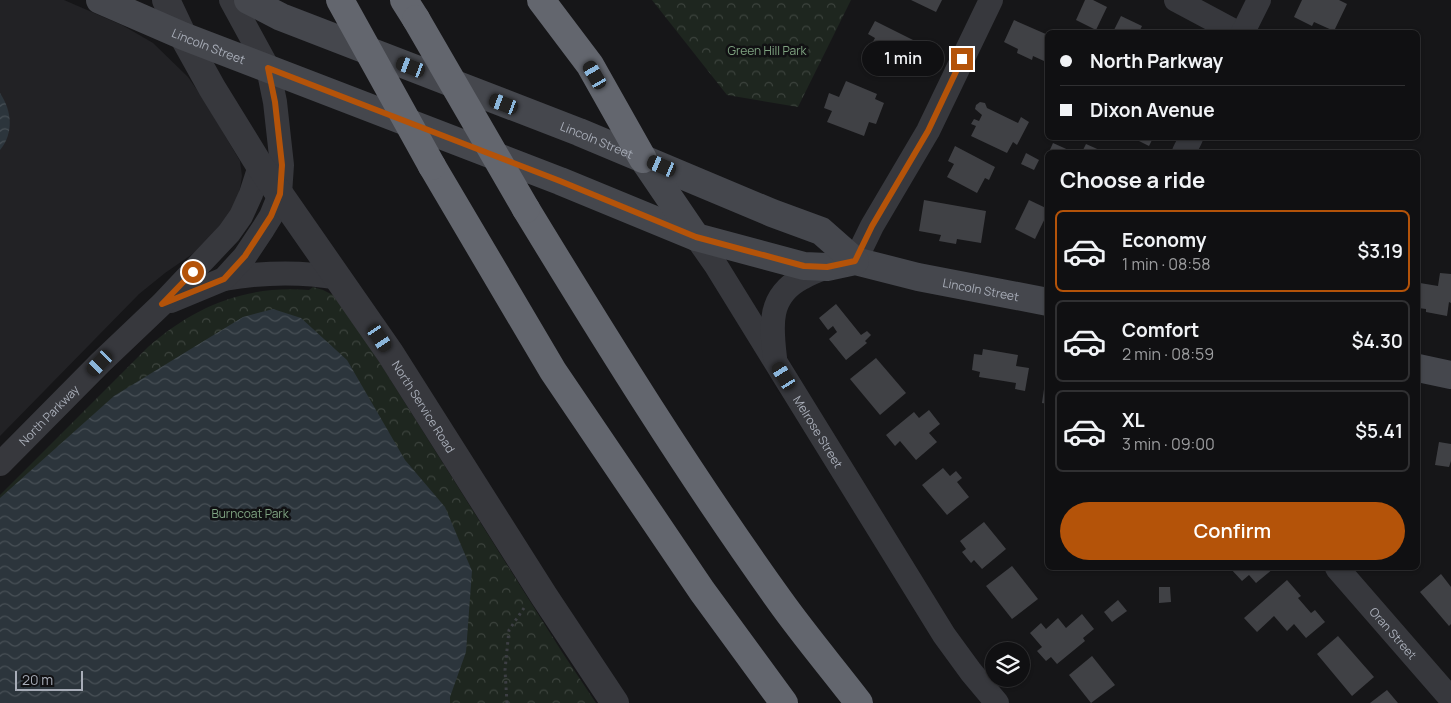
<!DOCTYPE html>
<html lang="en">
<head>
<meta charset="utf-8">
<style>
  body { margin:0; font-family:Manrope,sans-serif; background:#1e1e20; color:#f1f3f6; height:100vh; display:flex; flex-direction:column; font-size:19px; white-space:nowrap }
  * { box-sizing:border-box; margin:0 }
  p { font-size:16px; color:#9c9d9f }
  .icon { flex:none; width:28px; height:28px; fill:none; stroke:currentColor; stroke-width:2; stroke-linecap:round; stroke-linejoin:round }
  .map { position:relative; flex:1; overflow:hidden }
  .side { position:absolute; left:1045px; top:150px; width:375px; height:420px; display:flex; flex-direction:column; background:#101012; border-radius:8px; box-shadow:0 1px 4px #0004,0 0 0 1px #303032 }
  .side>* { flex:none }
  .hud { position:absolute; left:1045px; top:30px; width:375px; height:110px; border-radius:8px; box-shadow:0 1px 4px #0004,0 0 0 1px #303032; display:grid; align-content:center; height:110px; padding:0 15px; background:#101012 }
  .buttons { position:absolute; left:985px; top:642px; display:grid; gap:10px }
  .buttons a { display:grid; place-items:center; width:45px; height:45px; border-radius:50%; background:#101012; box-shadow:0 1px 4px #0004,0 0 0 1px #303032; font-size:25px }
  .scale { position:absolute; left:15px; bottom:12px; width:68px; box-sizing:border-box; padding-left:5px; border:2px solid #a8adb8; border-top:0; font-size:14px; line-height:18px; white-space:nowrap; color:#a8adb8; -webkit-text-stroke:4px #111113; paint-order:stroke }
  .end { position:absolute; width:22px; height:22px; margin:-11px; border:6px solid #b45309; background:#fff; box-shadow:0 0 0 2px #fff }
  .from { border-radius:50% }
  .bubble { position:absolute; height:35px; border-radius:18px; background:#101012; box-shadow:0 1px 4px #0004,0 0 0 1px #303032; font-size:16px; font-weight:600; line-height:35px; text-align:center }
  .car { position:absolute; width:15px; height:30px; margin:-15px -8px; border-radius:6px; box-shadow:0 0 4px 1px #0007; background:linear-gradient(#222 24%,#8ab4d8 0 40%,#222 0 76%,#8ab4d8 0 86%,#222 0) }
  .hud b { display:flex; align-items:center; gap:18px; height:48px; font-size:19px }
  .hud b+b { border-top:1px solid #303032 }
  .hud i { width:12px; height:12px; background:#f1f3f6 }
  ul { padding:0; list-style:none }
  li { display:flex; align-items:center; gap:15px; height:82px; margin:0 10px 8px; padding:0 5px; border:2px solid #303032; border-radius:8px }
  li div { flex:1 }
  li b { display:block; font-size:19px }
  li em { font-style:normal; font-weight:600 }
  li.active { border-color:#b45309 }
  li>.icon { width:45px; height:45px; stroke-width:1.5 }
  h2 { padding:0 15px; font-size:22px; line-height:60px }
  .primary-button { display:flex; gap:10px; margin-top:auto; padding:10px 15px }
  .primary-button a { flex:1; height:58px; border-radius:30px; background:#b45309; color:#fff; font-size:20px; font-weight:600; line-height:58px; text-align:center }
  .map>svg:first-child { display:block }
  .built { fill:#222225 }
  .park { fill:url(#park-crowns) }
  .water { fill:url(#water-waves) }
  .building { fill:#404145 }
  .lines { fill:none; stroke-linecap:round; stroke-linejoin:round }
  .path { stroke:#3d3f44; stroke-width:3; stroke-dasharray:2.5 4; stroke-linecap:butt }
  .minor { stroke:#37383d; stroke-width:24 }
  .tertiary { stroke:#37383d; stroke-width:28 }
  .secondary { stroke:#45474d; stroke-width:28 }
  .motorway { stroke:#63666e; stroke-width:28 }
  .motorway-bridge { stroke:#63666e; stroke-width:28 }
  .route { stroke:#b45309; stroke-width:6 }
  .labels { text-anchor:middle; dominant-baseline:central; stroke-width:5; stroke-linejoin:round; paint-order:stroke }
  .street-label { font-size:12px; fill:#a8adb8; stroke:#111113 }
  .park-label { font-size:12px; fill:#7fa381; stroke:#111113 }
</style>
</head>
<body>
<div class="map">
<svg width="1451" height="703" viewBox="0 0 1451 703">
  <defs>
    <pattern id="park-crowns" width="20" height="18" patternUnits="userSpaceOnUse" patternTransform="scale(1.25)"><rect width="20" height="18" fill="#1e261f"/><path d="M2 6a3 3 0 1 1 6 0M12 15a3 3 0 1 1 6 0" fill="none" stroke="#3c433d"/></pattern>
    <pattern id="water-waves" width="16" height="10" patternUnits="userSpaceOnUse" patternTransform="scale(1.25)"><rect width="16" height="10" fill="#2c353c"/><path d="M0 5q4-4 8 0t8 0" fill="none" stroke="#485056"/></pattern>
  </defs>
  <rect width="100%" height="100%" fill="#161618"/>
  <path class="built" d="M0 0H64L122 25 153 43 188 77 204 100 240 161 242 176 239 194 232 213 204 246 165 273 139 294 0 436Z"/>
  <g class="park">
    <path d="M652 0H851L798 107 727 95Z"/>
    <path d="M313 287 323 290 333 295 366 341 562 652 596 703H0V495L148 347C195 306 245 285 309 290Z"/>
  </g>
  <g class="water">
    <path d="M0 93C12 111 14 133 0 150Z"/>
    <path d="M273 309 301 318 347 360 405 460 445 507 472 571 466 652 450 697V703H0V498L114 396 243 317Z"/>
  </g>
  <g class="building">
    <path d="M911 0H942L936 12Z"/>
    <path d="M1085 0H1093L1107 7 1096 30 1076 20Z"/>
    <path d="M1302 0H1339L1347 4 1334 31 1314 22 1312 26 1294 17Z"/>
    <path d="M1121 16 1142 26 1139 32H1113Z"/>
    <path d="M1014 20 1048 35V54L1044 61 1033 56 1032 60 1017 53 1018 49 1004 42Z"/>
    <path d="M875 21 921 44 914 59 908 56 902 68 868 51 875 38 868 34Z"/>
    <path d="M846 81 877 94 875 99 884 103 876 124 869 122 864 136 827 122 832 111 824 108 829 93 839 97Z"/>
    <path d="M980 102 985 103 987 108 1018 123 1021 117 1029 122 1017 145 1013 142 1007 153 971 136 976 126 971 124 974 119 979 121 982 115 975 109 976 105Z"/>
    <path d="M1133 138H1153L1149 146Z"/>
    <path d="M1053 143 1073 152H1049Z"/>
    <path d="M1086 144 1104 152H1082Z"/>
    <path d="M955 146 995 167 989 180 985 178 977 193 947 177 954 164 948 161Z"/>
    <path d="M1026 153 1039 160 1034 170 1021 164Z"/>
    <path d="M924 200 986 211 981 243 957 239 956 244 939 241 941 235 919 231Z"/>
    <path d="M1029 200 1048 209V212L1035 239 1015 229Z"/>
    <path d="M1440 273 1451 274V303L1449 302 1447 316 1426 312V309L1418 308 1420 283 1438 286Z"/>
    <path d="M836 304 861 335 867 331 871 335 865 341 867 343 846 360 829 339 837 332 833 326 828 330 819 318Z"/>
    <path d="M983 349 1018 355 1016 366 1029 368 1025 391 1015 389 1016 383 979 377 980 372 972 370 974 354 982 355Z"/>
    <path d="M876 358 906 393 880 415 850 379Z"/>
    <path d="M1045 382H1048V404L1042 403Z"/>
    <path d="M929 410 940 424 929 433 937 442 916 460 900 441 895 446 886 435 914 412 919 418Z"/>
    <path d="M1439 442 1451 444V461L1449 467 1435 465Z"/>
    <path d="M943 468 950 476 956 471 962 478 957 482 969 497 947 515 922 485Z"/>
    <path d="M984 522 1006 549 982 569 974 560 971 563 962 552 966 549 960 541Z"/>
    <path d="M1012 566 1038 599 1012 619 986 586Z"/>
    <path d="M1230 568H1274L1256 583 1249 575 1242 581Z"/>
    <path d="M1441 574 1451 587V624L1449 626 1420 592Z"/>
    <path d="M1287 580 1301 596 1298 598 1311 613 1315 610 1325 622 1306 638 1294 624 1287 631 1274 616 1257 632 1244 618Z"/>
    <path d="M1159 587H1170L1171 602 1159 603Z"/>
    <path d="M1118 600 1127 611 1112 622 1104 612Z"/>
    <path d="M1082 614 1094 629 1083 638 1085 641 1057 664 1051 657 1046 661 1037 651 1042 647 1030 633 1041 623 1046 629 1058 618 1066 628Z"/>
    <path d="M1338 636 1374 677 1352 696 1317 654Z"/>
    <path d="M1092 656 1115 685 1091 703 1069 675Z"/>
    <path d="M1387 690 1398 703H1370Z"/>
  </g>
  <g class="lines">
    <path class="path" d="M507 703 505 670 509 630 524 608"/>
    <g class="minor">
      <path d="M1176 0 1236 32"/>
      <path d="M1243 32 1259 0"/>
      <path d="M1184 152 1191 138"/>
      <path id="s1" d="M696 237 715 264 944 635 971 672 997 703"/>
      <path d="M855 261 872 226 928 131 991 0"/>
      <path d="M224 279C263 272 299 271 339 278"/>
      <path d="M171 301 224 279 245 256 263 229 271 216 280 194 282 165 275 102 268 68 231 0"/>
      <path d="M775 358C771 325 768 296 802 278 810 273 819 270 827 267"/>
      <path id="s2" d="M0 464 100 363 162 304 229 233 241 216 251 194 260 166"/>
      <path id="s3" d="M1337 568 1451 699"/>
    </g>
    <path class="tertiary" id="s4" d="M166 0 183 36 212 88 260 166 390 353 544 596 615 703"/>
    <g class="secondary">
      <path id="s5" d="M100 0 183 36 560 181 696 237 804 266 827 267 855 261 918 277 1048 302"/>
      <path id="s6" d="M248 0 281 17 579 132 772 213 821 231 855 261"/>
      <path d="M643 159 696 237"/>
      <path d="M1418 368 1451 375"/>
    </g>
    <g class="motorway">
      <path d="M404 0 416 19"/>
      <path d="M541 0 590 65 643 159"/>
      <path d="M432 166 553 371 702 591 784 703"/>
      <path d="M526 209C607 342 689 474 780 601 805 636 833 669 859 703"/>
    </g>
    <g class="motorway-bridge">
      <path d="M340 0 432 166"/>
      <path d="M416 19 526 209"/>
    </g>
  </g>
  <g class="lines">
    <path class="route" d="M193 272 162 304 224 279 245 256 271 216 280 194 282 165 275 102 268 68 560 181 696 237 804 266 827 267 855 261 872 226 928 131 962 59"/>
  </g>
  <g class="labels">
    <g class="street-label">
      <text stroke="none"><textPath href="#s5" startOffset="118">Lincoln Street</textPath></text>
      <text stroke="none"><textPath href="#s6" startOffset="376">Lincoln Street</textPath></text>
      <text stroke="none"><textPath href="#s5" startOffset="934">Lincoln Street</textPath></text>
      <text stroke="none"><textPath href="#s4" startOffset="482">North Service Road</textPath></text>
      <text stroke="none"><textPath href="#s2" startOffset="69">North Parkway</textPath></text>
      <text stroke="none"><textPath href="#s1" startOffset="230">Melrose Street</textPath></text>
      <text stroke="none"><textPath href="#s3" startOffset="86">Oran Street</textPath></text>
    </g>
    <g class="park-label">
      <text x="767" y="50">Green Hill Park</text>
      <text x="250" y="513">Burncoat Park</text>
    </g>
  </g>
</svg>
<div class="buttons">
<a><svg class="icon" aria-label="layers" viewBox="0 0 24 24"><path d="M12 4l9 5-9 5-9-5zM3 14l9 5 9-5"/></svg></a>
</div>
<div class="scale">20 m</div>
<i class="end from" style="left:193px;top:272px"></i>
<i class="end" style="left:962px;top:59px"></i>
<div class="bubble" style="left:862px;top:41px;width:82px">1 min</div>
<i class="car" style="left:411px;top:67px;rotate:291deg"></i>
<i class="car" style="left:595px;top:75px;rotate:330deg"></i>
<i class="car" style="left:504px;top:104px;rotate:291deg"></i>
<i class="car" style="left:662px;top:166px;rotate:293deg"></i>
<i class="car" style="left:380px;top:338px;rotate:146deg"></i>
<i class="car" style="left:100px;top:363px;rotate:224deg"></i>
<i class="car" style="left:784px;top:376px;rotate:328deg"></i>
<div class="hud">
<b><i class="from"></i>North Parkway</b>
<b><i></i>Dixon Avenue</b>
</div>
<section class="side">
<h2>Choose a ride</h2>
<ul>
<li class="active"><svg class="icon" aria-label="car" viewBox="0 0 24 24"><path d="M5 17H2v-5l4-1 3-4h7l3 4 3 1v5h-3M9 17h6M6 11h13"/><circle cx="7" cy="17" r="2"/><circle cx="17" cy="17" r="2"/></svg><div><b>Economy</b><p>1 min · 08:58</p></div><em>$3.19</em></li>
<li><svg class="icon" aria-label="car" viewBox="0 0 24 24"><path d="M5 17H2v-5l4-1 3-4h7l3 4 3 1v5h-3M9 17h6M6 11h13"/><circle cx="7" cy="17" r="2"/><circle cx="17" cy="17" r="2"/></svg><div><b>Comfort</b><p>2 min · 08:59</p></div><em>$4.30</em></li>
<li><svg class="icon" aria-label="car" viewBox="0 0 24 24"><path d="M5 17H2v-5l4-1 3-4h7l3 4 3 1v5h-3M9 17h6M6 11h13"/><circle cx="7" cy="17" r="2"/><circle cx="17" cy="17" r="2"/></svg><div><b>XL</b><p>3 min · 09:00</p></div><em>$5.41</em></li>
</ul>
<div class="primary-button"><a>Confirm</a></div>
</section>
</div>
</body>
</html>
